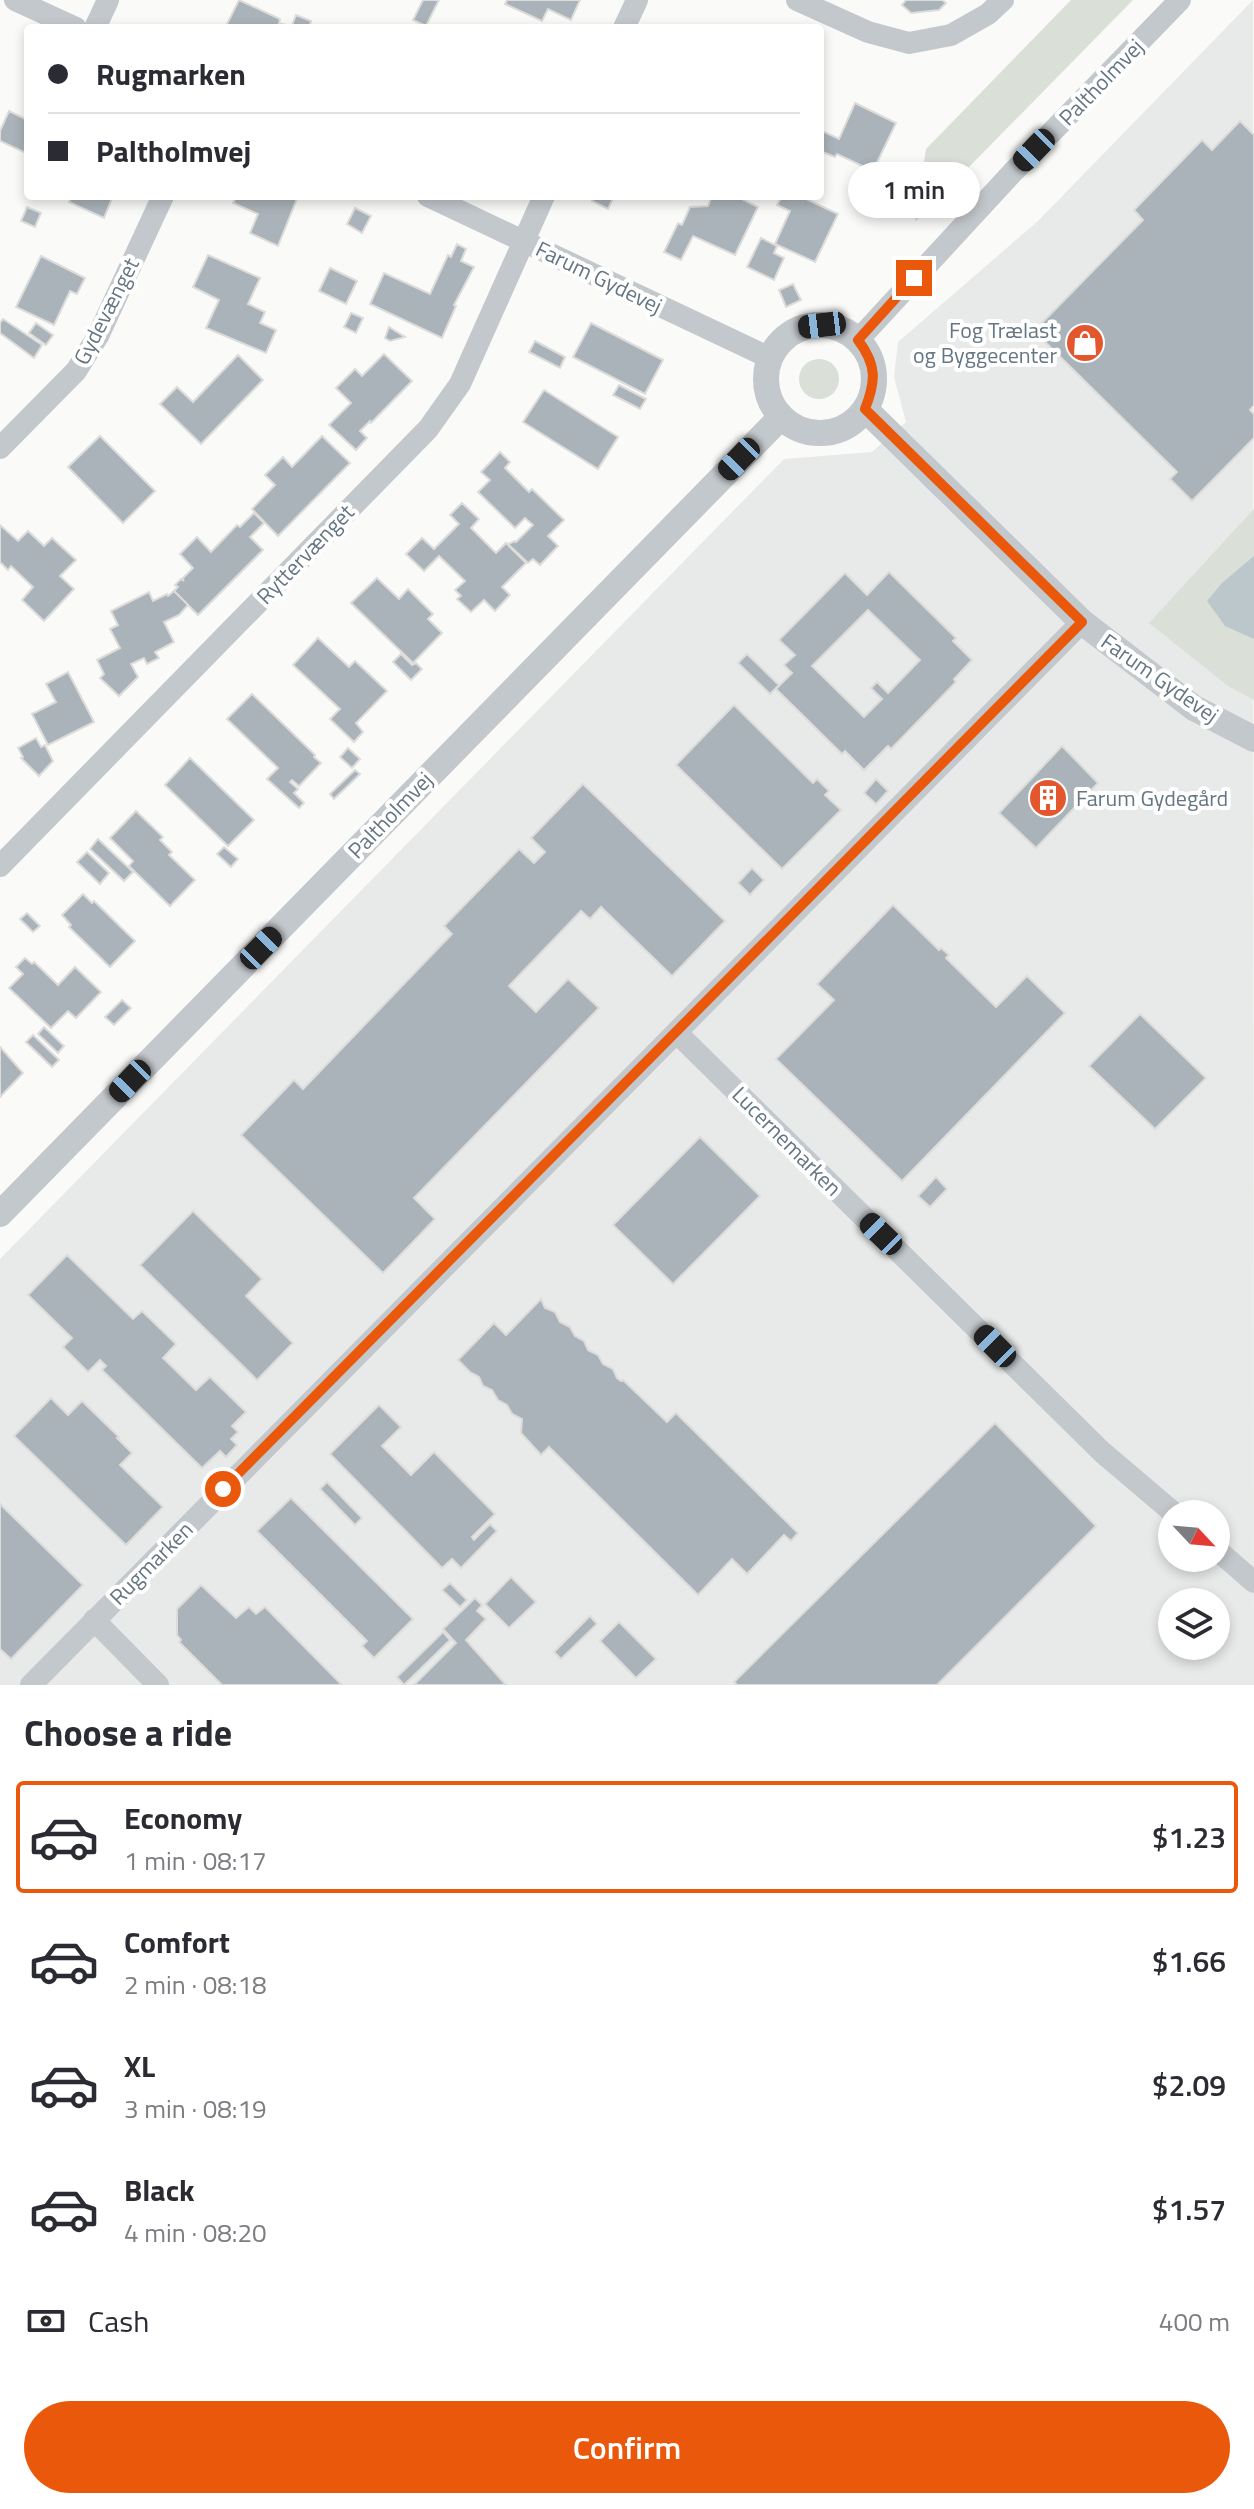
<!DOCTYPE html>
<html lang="en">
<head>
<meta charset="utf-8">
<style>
  body { margin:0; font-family:"Titillium Web",sans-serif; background:#f2f2f3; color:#2b2b33; height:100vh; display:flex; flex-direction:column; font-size:30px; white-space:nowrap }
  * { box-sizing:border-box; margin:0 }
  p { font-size:26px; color:#7c7c81 }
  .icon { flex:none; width:44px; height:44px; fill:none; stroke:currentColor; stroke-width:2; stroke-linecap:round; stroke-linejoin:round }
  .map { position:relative; height:1685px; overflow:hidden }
  .side { display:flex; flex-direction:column; background:#fff; flex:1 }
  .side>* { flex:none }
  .top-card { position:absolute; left:24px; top:24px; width:800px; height:176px; border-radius:8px; box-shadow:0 4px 12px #0003; display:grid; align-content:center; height:176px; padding:0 24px; background:#fff }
  .needle { width:52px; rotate:116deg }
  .controls { position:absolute; left:1158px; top:1500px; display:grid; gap:16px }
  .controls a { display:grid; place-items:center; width:72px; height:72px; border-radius:50%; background:#fff; box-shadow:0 4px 12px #0003; font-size:40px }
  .end { position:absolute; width:36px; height:36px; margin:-18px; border:10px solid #ea580c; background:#fff; box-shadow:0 0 0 4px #fff }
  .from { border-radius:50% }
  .bubble { position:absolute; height:56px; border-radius:28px; background:#fff; box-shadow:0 4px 12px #0003; font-size:26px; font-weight:600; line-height:56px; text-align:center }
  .car { position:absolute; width:24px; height:48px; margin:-24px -12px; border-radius:10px; box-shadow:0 0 6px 2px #0007; background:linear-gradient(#222 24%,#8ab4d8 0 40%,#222 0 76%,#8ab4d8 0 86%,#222 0) }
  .top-card b { display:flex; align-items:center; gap:28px; height:76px; font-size:30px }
  .top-card b+b { border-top:2px solid #e1e1e2 }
  .top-card i { width:20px; height:20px; background:#2b2b33 }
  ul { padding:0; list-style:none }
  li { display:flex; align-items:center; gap:24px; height:112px; margin:0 16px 12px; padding:0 8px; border:4px solid transparent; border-radius:8px }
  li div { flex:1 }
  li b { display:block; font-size:30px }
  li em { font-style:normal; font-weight:600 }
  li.current { border-color:#ea580c }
  li>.icon { width:72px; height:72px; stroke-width:1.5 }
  h2 { padding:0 24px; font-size:36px; line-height:96px }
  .pay { display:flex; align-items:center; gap:20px; height:88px; padding:0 24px; font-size:30px }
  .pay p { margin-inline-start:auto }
  .cta { display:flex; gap:16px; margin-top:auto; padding:16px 24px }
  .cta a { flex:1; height:92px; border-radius:48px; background:#ea580c; color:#fff; font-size:32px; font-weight:600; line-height:92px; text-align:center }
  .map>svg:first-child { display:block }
  .built { fill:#e8e9e9; fill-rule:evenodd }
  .green { fill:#dadfd7 }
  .water { fill:#bbc7cb }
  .building { fill:#aab3b9; stroke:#dcdcda; stroke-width:2; fill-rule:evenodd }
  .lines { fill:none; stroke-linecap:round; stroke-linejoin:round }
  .minor { stroke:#c3c8cc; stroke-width:22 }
  .tertiary { stroke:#c3c8cc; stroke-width:26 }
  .route { stroke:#ea580c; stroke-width:10 }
  .labels { text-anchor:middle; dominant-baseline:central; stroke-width:8; stroke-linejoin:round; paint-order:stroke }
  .street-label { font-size:22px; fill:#657683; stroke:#fff }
  .poi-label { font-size:22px; fill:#657683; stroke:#fff; text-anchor:end }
</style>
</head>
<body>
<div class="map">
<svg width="1254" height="1685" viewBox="0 0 1254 1685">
  <rect width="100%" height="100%" fill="#fafaf8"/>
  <path class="built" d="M1253 0 1254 1685H0V1259L784 459 872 452 906 422 894 377 898 342 1038 221ZM1172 1514H1216V1558H1172ZM1172 1602H1216V1646H1172Z"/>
  <g class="green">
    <path d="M1071 0H1133L915 222 926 149Z"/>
    <circle cx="819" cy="379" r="20"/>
    <path d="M1254 509V700L1228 686 1149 623Z"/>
  </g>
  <path class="water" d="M1254 556V639L1225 626 1207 601 1222 583Z"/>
  <g class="building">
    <path d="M239 0 280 19 279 23 285 25 284 28H225Z"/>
    <path d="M423 0H439L426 26 413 20Z"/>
    <path d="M507 0H580L571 20 548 9 542 21 505 4Z"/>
    <path d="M906 0H942L946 3 939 10 911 13 902 5Z"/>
    <path d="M296 15 311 21 309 28H291Z"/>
    <path d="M855 103 896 123 873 171 837 154 835 157 820 151V130L839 139Z"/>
    <path d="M9 111 25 119 28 113V154L0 141V131Z"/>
    <path d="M1240 121 1254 135V405L1250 410 1254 414V438L1192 501 1170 479 1177 472 1034 331 1143 220 1134 210 1202 140 1212 150Z"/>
    <path d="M72 196H113L104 218 69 202Z"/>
    <path d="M237 196H298L278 246 250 233 258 214 233 203Z"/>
    <path d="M594 196H614L608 209 592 201Z"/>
    <path d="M712 196H736L758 207 735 255 693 236 681 260 664 252 678 223 682 225 690 207 708 206Z"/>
    <path d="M782 196H800L838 214 815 262 775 244 790 211 777 205Z"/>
    <path d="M27 207 41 213 35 227 21 221Z"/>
    <path d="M355 208 371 216 362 233 347 224Z"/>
    <path d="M761 238 777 246 774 253 784 258 774 280 747 267Z"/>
    <path d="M457 244 466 249 461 261 474 267 454 305 456 306 442 338 370 304 384 273 430 294 448 255 451 257Z"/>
    <path d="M208 255 260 278 248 304 265 312 260 323 276 330 266 353 206 328 219 300 193 287Z"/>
    <path d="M41 256 85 278 77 294 70 291 54 325 16 307Z"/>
    <path d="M330 268 357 281 346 304 319 291Z"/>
    <path d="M793 284 801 300 786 307 779 290Z"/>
    <path d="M351 313 363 318 356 333 344 327Z"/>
    <path d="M3 319 42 345 34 358 0 333V323Z"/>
    <path d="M36 323 53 335 46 345 29 333Z"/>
    <path d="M591 323 663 360 645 394 573 357Z"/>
    <path d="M389 327 405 337 390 341 385 338Z"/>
    <path d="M535 341 565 357 560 368 529 352Z"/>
    <path d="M384 354 412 381 371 423 370 421 360 431 367 438 356 450 329 425 351 403 336 388 355 369 362 376Z"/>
    <path d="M238 355 263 380 201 444 160 404 177 387 193 402Z"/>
    <path d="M619 385 646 399 640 409 613 395Z"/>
    <path d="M544 390 618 437 598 469 523 422Z"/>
    <path d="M100 436 155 491 123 523 68 467Z"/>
    <path d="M322 436 350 463 278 536 252 509 275 485 265 475 283 457 292 467Z"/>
    <path d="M500 452 510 462 505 468 529 492 532 489 564 520 548 536 558 546 540 565 533 559 528 563 508 544 515 541 516 542 533 525 525 518 515 528 478 492 490 480 481 472Z"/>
    <path d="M462 503 479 519 471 528 496 553 506 543 526 563 502 587 510 595 495 611 484 600 471 612 457 599 461 596 455 590 465 581 439 556 424 571 406 554 422 538 434 549 459 524 450 515Z"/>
    <path d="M254 513 264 523 250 537 263 550 198 615 174 591 178 587 175 585 181 579 184 581 182 579 193 568 180 554 197 537 211 552 237 525 240 527Z"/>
    <path d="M0 525 18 541 28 531 44 546 52 538 76 560 60 576 74 589 44 621 22 600 33 587 11 566 8 570 0 562Z"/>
    <path d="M889 572 956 638 953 641 972 660 954 679 956 682 891 749 888 746 864 770 845 751 842 754 776 689 792 673 784 665 795 655 779 640 845 573 867 595ZM868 610 920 660 888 693 877 682 871 688 882 699 864 717 812 666Z"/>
    <path d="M377 578 399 599 408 589 433 614 428 619 442 633 413 663 351 603Z"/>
    <path d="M174 591 188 605 179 615 164 622 174 642 155 652 159 658 147 664 144 658 131 664 138 677 119 696 100 678 104 674 97 660 120 648 110 629 118 625 111 611 149 592 153 601 167 594 168 596Z"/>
    <path d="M318 638 349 667 355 661 387 691 356 723 363 732 354 742 330 719 340 709 293 665Z"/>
    <path d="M401 654 412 665 416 663 422 669 411 680 393 662Z"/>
    <path d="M747 654 779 685 770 694 738 663Z"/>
    <path d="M68 672 94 722 48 745 32 714 56 702 46 684Z"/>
    <path d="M252 694 315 755 314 757 321 763 299 786 292 780 290 782 298 789 294 793 304 803 299 808 267 779 278 768 227 719Z"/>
    <path d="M734 705 813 783 817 779 829 791 825 795 841 810 782 869 676 765Z"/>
    <path d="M36 738 41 747 45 745 53 761 39 776 21 758 23 757 18 748Z"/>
    <path d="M1062 746 1098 783 1036 848 999 813Z"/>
    <path d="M348 748 360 759 352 768 340 757Z"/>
    <path d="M190 758 254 820 228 846 165 785Z"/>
    <path d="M355 770 360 774 334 799 330 794Z"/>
    <path d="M876 779 888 791 876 804 864 793Z"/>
    <path d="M583 784 725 921 672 976 601 907 590 919 581 911 509 986 536 1012 568 979 599 1008 414 1198 435 1219 383 1273 241 1135 294 1080 303 1089 452 934 444 926 519 849 534 863 545 852 531 838Z"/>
    <path d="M136 811 163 837 160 840 172 852 169 855 195 880 170 906 129 866 133 861 110 838Z"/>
    <path d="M98 839 133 872 124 881 90 849Z"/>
    <path d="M224 847 238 859 231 867 217 854Z"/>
    <path d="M87 852 109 873 100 884 77 862Z"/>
    <path d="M752 868 764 880 750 895 738 883Z"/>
    <path d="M83 894 92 903 94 901 135 941 110 967 69 927 71 925 62 915Z"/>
    <path d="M893 905 939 950 941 948 949 955 946 958 996 1007 1027 976 1065 1013 902 1181 776 1059 834 1000 817 984Z"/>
    <path d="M27 913 40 926 33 932 20 919Z"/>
    <path d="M25 958 32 964 34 962 58 985 75 967 101 992 76 1018 68 1011 51 1028 9 988 23 974 16 967Z"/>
    <path d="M122 1000 131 1008 114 1025 105 1017Z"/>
    <path d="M1140 1014 1206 1078 1155 1129 1089 1066Z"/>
    <path d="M44 1027 64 1046 58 1053 38 1034Z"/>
    <path d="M33 1035 59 1060 52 1067 26 1042Z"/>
    <path d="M0 1047 23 1073 0 1097Z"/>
    <path d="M700 1137 760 1196 673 1284 613 1225Z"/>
    <path d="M936 1177 947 1189 930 1207 918 1196Z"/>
    <path d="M193 1211 262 1279 246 1296 293 1343 257 1380 140 1265Z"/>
    <path d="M67 1255 133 1319 142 1311 176 1344 163 1358 196 1390 210 1377 246 1412 232 1426 238 1432 231 1439 237 1445 226 1457 220 1451 202 1468 102 1370 106 1366 100 1360 88 1372 63 1347 72 1338 28 1295Z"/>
    <path d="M541 1299 545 1308 555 1312 560 1322 570 1327 575 1336 584 1341 588 1350 598 1355 603 1364 613 1369 617 1378 621 1381 623 1380 667 1422 676 1413 798 1533 791 1541 784 1535 747 1574 732 1559 698 1595 549 1447 541 1455 521 1433 522 1419 512 1414 507 1405 498 1400 492 1390 483 1386 479 1377 470 1372 458 1360 494 1323 506 1335Z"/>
    <path d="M51 1398 68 1415 82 1401 119 1437 117 1438 132 1453 120 1465 163 1507 126 1545 14 1436Z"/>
    <path d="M379 1405 401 1427 382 1446 411 1475 434 1452 495 1514 472 1537 474 1540 490 1524 497 1531 461 1568 452 1559 442 1568 330 1454Z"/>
    <path d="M995 1423 1096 1526 937 1685H737L734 1682Z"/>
    <path d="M327 1482 362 1518 355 1525 320 1489Z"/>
    <path d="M291 1498 413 1619 374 1658 362 1646 367 1641 257 1531Z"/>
    <path d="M0 1504 83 1585 11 1659 0 1649Z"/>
    <path d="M511 1577 536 1602 509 1628 485 1604Z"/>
    <path d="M450 1583 467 1600 460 1607 442 1590Z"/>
    <path d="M201 1585 236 1618 249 1607 256 1614 265 1607 342 1685H222L179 1642 181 1640 177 1635V1609Z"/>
    <path d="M475 1598 482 1605 477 1611 486 1619 466 1640 506 1685H414L456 1643 443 1629Z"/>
    <path d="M590 1616 597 1624 561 1659 554 1652Z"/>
    <path d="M619 1622 656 1659 636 1678 600 1641Z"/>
    <path d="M443 1632 450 1640 404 1685 397 1677Z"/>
  </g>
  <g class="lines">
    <g class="minor">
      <path d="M15 0 76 28"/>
      <path d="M797 0 868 32 909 43 951 35 988 14 1003 0"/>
      <path d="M95 28 108 0"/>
      <path d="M624 28 637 0"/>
      <path d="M428 196 770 358"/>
      <path d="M858 340 1013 172 1180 0"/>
      <path d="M0 448 76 371 98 336 163 196"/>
      <path d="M0 866 428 429 460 384 544 196"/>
      <path d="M677 1033 1102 1452 1175 1514"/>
      <path d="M1216 1549 1254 1582"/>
      <path d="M94 1620 158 1685"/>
      <path d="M31 1685 1082 622"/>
    </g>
    <g class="tertiary">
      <circle cx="820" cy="379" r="54"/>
      <path d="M865 409 1082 622 1194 708 1254 739"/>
      <path d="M0 1214 781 417"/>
    </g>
  </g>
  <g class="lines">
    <path class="route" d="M223 1489 1082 622 865 409C876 381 877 365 858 340L914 278"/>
  </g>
  <defs>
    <g id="shop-disc" transform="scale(2)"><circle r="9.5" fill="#e4572e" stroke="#fff"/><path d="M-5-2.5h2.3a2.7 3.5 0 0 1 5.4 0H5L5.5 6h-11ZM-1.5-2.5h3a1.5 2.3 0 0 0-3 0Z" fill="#fff"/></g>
    <g id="building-disc" transform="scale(2)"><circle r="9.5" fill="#e4572e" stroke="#fff"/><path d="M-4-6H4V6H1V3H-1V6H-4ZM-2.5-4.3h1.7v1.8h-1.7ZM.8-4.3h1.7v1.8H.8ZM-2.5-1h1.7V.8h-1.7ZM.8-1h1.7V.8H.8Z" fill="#fff"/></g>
  </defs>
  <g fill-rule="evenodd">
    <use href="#shop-disc" x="1085" y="343"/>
    <use href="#building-disc" x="1048" y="798"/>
  </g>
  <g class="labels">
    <g class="street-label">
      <text transform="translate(1101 82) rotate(-46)">Paltholmvej</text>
      <text transform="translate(599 277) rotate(26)">Farum Gydevej</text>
      <text transform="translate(106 311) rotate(-63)">Gydevænget</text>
      <text transform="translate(305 554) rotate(-46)">Ryttervænget</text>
      <text transform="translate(1160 678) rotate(35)">Farum Gydevej</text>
      <text transform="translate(390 815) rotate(-46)">Paltholmvej</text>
      <text transform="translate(787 1141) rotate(45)">Lucernemarken</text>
      <text transform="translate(151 1563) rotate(-45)">Rugmarken</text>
    </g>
    <g class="poi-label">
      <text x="1057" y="330">Fog Trælast<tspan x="1057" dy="25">og Byggecenter</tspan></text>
      <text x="1076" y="798" text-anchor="start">Farum Gydegård</text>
    </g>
  </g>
</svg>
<div class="controls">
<a><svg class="needle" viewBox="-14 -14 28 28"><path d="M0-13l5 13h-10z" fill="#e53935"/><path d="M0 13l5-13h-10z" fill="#7c7c81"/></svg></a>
<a><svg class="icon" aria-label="layers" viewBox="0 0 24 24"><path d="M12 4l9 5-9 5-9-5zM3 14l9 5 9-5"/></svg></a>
</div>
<i class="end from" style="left:223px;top:1489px"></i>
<i class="end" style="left:914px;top:278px"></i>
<div class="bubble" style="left:848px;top:162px;width:132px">1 min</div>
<i class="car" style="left:1034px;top:150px;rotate:224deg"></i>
<i class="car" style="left:822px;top:325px;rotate:263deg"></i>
<i class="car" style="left:739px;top:459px;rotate:224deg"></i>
<i class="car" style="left:261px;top:948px;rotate:44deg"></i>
<i class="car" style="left:130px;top:1081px;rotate:224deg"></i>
<i class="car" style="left:881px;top:1234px;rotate:314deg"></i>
<i class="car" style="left:995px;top:1346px;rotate:315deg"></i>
<div class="top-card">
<b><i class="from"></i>Rugmarken</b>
<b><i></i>Paltholmvej</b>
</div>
</div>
<section class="side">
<h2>Choose a ride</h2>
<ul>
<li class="current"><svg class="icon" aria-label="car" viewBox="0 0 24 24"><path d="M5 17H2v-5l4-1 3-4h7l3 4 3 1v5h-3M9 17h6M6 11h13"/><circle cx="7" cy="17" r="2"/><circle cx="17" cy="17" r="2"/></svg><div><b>Economy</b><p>1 min · 08:17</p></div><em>$1.23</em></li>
<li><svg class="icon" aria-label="car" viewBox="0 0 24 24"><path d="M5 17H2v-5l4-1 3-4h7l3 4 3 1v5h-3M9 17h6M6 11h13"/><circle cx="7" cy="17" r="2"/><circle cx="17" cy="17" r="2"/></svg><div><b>Comfort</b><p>2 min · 08:18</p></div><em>$1.66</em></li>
<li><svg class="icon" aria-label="car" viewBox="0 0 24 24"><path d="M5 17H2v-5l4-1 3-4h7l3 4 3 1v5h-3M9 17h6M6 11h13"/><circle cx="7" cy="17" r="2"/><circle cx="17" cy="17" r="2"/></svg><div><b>XL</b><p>3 min · 08:19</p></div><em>$2.09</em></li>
<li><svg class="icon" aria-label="car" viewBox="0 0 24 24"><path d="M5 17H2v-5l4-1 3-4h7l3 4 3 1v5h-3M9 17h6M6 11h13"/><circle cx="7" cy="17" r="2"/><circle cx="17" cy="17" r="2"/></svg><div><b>Black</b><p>4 min · 08:20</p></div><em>$1.57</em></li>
</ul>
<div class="pay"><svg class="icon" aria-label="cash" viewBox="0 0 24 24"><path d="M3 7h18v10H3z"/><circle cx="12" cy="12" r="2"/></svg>Cash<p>400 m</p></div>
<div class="cta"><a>Confirm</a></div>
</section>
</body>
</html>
